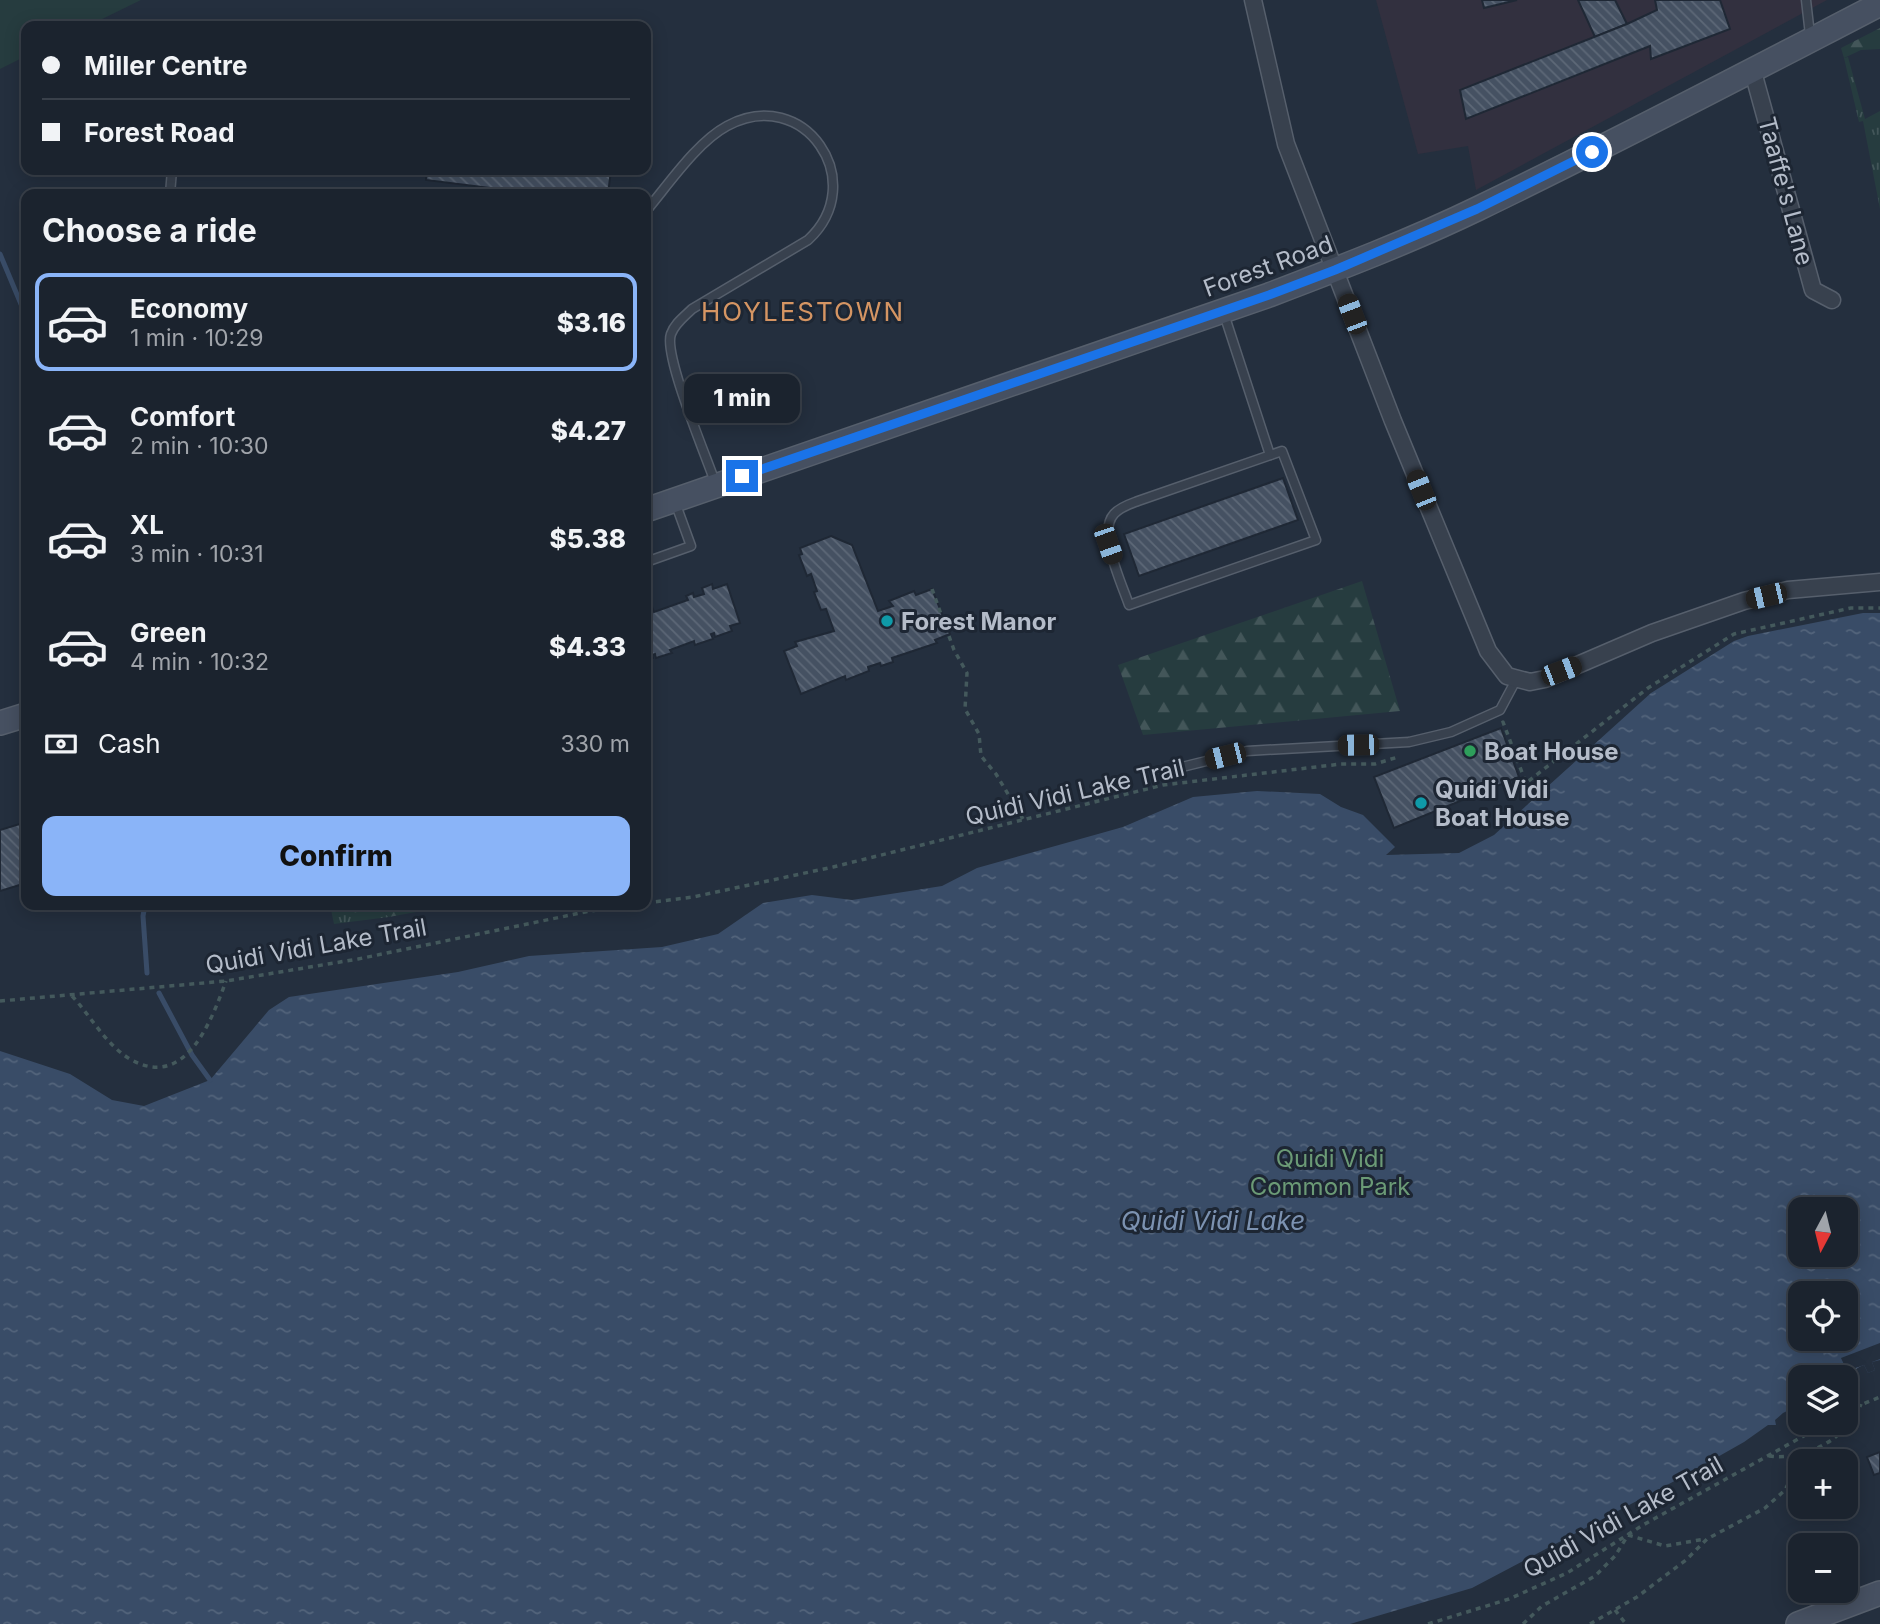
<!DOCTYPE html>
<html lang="en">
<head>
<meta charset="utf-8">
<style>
  body { margin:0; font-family:Inter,sans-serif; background:#282f3a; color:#f1f3f6; height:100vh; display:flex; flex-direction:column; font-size:26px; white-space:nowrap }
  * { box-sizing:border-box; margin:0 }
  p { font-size:23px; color:#a0a4aa }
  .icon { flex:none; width:38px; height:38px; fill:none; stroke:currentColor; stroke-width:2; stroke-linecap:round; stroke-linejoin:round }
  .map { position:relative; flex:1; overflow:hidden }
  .side { position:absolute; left:21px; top:189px; width:630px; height:721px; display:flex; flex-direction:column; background:#1b232e; border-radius:14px; box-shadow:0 4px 18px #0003,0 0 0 2px #39404a }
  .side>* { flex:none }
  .banner { position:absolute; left:21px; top:21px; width:630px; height:154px; border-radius:14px; box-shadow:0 4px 18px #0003,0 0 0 2px #39404a; display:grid; align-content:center; height:154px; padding:0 21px; background:#1b232e }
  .needle { width:46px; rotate:187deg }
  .fabs { position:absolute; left:1788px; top:1197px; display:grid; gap:14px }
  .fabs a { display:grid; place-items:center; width:70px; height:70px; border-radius:14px; background:#1b232e; box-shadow:0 4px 18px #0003,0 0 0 2px #39404a; font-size:35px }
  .end { position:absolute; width:32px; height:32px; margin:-16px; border:9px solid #1a73e8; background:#fff; box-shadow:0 0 0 4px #fff }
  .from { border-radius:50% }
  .bubble { position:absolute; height:49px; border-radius:14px; background:#1b232e; box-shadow:0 4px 18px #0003,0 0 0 2px #39404a; font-size:23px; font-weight:800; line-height:49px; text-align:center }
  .car { position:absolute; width:21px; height:42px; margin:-21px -10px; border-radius:9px; box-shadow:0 0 5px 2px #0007; background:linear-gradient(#222 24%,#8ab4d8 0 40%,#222 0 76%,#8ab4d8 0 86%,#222 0) }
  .banner b { display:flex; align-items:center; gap:24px; height:66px; font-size:26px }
  .banner b+b { border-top:2px solid #39404a }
  .banner i { width:18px; height:18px; background:#f1f3f6 }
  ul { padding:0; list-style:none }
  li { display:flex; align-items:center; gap:21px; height:98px; margin:0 14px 10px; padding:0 7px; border:4px solid transparent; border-radius:14px }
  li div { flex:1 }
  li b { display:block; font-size:26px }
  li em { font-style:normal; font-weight:800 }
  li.active { border-color:#8ab4f8 }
  li>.icon { width:63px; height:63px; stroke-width:1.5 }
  h2 { padding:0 21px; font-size:32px; line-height:84px }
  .pay { display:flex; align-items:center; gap:18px; height:77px; padding:0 21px; font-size:26px }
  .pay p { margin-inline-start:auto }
  .action { display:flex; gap:14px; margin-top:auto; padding:14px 21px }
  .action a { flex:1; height:80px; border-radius:14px; background:#8ab4f8; color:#111; font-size:28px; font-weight:800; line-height:80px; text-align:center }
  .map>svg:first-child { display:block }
  .medical { fill:#32303f }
  .grass { fill:url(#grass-tufts) }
  .forest { fill:url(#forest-firs) }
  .park { fill:#263c3f }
  .water { fill:url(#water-ripples); fill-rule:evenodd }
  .pier { fill:#242f3e }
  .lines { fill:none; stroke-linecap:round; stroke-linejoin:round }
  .stream { stroke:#394c67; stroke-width:5 }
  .building { fill:url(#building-back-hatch); stroke:#1f2835; stroke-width:2 }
  .lane-casing { stroke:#565f6c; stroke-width:11 }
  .street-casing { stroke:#565f6c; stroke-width:19 }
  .secondary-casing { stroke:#565f6c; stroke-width:26 }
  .path { stroke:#44595c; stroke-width:3.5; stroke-dasharray:5 5; stroke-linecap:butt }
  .lane { stroke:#38414e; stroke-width:8 }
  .street { stroke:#38414e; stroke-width:16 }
  .secondary { stroke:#465061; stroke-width:23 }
  .route { stroke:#1a73e8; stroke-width:9 }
  .culture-dot { fill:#0f9aa8; stroke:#1d2633; stroke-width:2.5 }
  .leisure-dot { fill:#2e9e5b; stroke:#1d2633; stroke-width:2.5 }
  .labels { text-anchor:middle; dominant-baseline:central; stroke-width:6; stroke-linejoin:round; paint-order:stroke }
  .street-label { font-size:24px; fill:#b4bcc9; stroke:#1d2633 }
  .poi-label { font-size:24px; font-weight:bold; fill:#b4bcc9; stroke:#1d2633; text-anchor:start }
  .park-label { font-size:24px; fill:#6b9a76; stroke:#1d2633 }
  .neighbourhood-label { font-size:26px; letter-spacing:2px; fill:#d59563; stroke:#1d2633 }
  .water-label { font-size:26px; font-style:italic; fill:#7c92b1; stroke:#1d2633 }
</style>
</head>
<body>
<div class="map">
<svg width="1880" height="1624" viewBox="0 0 1880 1624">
  <defs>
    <pattern id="grass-tufts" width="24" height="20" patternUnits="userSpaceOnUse" patternTransform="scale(1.75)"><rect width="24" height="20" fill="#263c3f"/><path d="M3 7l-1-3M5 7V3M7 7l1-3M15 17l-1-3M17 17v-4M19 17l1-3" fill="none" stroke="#435659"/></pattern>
    <pattern id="forest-firs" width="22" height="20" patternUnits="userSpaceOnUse" patternTransform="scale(1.75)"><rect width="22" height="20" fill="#263c3f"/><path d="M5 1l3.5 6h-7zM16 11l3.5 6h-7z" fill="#435659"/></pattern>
    <pattern id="water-ripples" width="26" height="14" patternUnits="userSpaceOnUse" patternTransform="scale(1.75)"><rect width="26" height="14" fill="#394c67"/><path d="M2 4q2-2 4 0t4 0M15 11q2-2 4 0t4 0" fill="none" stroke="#53647b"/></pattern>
    <pattern id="building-back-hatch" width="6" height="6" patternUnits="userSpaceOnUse" patternTransform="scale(1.75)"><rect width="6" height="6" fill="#455162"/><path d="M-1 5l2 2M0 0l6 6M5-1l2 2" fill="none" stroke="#5d6877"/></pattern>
  </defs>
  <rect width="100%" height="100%" fill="#242f3e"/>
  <path class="medical" d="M1376 0H1827L1476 190 1468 146 1418 154Z"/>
  <g class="grass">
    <path d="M1848 57 1865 119 1880 111V209L1863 121 1859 122 1844 58Z"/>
    <path d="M330 905H337L356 912 370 905H377L389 917 334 924Z"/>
  </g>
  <g class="forest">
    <path d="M1880 28V49L1861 50 1844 58 1841 48Z"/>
    <path d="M1362 581 1400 711 1143 735 1118 665Z"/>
    <path d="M337 905H423L427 910 389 917 377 905H370L356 913Z"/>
  </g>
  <path class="park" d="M0 0H141L88 26H26V56L0 69Z"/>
  <path class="water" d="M1863 613H1880V1360L1872 1362 1875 1370 1868 1373 1864 1365C1855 1368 1852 1372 1852 1382L1846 1385V1377H1801V1404L1783 1413 1775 1420 1776 1425H1768L1744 1442 1684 1476 1472 1588 1350 1624H0V1051L70 1074 112 1100 144 1106 210 1080 269 1010 289 997 458 972 529 956 662 947 718 934 763 903 812 895 852 900 942 886 977 868 1123 827 1193 797 1257 791 1320 794 1341 807 1363 815 1395 847 1386 855 1459 853 1494 835 1651 693 1734 641 1748 636ZM1801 1209H1846V1255H1801ZM1801 1293H1846V1339H1801Z"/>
  <path class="pier" d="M1880 1343V1359L1872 1362 1875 1370 1868 1373 1864 1365 1847 1371 1841 1358Z"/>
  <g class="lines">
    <g class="stream">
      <path d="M0 254 26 316"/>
      <path d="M145 905 143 916 147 973"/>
      <path d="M159 993 192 1055 210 1080"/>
    </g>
  </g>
  <g class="building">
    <path d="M1482 0H1517L1484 8Z"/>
    <path d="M1578 0H1615L1627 24 1595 37Z"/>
    <path d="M1655 0H1720L1730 29 1651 59 1650 46 1466 119 1460 90 1627 24 1657 10Z"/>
    <path d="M427 170H611L608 194H537L426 180Z"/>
    <path d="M1283 478 1298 520 1139 576 1124 534Z"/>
    <path d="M831 536 852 545 878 611 893 606 889 601 914 591 916 595 932 589 950 634 935 640 937 643 892 658 893 662 881 666 880 663 868 667 869 671 846 680 845 676 801 694 784 651 797 646 795 642 834 631 826 609 821 610 814 592 817 591 811 574 807 576 799 555 802 554 800 548Z"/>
    <path d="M712 584 713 589 727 584 740 623 730 626 732 631 715 637 714 633 711 634 713 639 695 645 694 641 670 650 672 653 656 658 655 654 652 655 653 658 646 661V609L652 607 654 612 688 600 686 596 693 593 694 597 704 594 702 588Z"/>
    <path d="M1501 728 1519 777 1394 828 1374 777Z"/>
    <path d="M26 822V883L0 891V830Z"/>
    <path d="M1880 1452V1473L1874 1475 1867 1457Z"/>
  </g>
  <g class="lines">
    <g class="lane-casing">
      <g id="lane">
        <path d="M1806 0 1810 35"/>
        <path d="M170 194 172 170"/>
        <path d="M646 211C668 185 697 142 727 126 804 84 871 182 808 240L692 309C684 317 675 323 671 334 663 355 707 458 716 485"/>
        <path d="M1224 314 1270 455"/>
        <path d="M1282 451 1316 540 1129 605C1122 584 1097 532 1114 514 1120 507 1130 504 1138 501Z"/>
        <path d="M646 562 691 546 675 502"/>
        <path d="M1182 767 1247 751 1409 742 1451 732 1500 710 1516 680"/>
      </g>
    </g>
    <g class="street-casing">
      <g id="street">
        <path d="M1253 0 1286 144 1393 421 1488 651 1507 676 1530 682 1545 679 1652 633 1744 601 1788 590 1880 582"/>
        <path d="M1753 72 1813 290 1832 300"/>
      </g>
    </g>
    <g class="secondary-casing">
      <g id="secondary">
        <path d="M646 510 1269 295C1340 268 1411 241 1479 208 1614 143 1747 73 1880 4"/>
        <path d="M0 723 26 715"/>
        <path d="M1798 1624 1880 1593"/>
      </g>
    </g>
    <g class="path">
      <path d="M932 589 954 650 967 673 965 709 979 734 981 756 996 774 1023 819"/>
      <path d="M1502 723 1503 722 1526 783 1648 688 1734 634 1851 608H1880"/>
      <path d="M646 903 693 897 833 867 1163 785 1341 764H1375L1398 757"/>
      <path d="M72 996C90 1015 106 1045 130 1059 185 1091 211 1022 226 981"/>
      <path d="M0 1001 226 981 358 959 590 911 636 905"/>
      <path d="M1846 1411 1880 1397"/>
      <path d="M1769 1456C1804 1461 1848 1439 1861 1404"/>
      <path d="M1615 1610 1626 1624"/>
      <path d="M1428 1624 1509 1599 1567 1573 1643 1525 1827 1423"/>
      <path d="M1523 1624 1542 1606 1595 1576 1615 1556 1628 1535 1665 1546 1705 1539"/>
      <path d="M1590 1624 1637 1597 1686 1560 1707 1539 1765 1508 1785 1490 1793 1474 1796 1457"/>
    </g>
    <use href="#lane" class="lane"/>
    <use href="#street" class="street"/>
    <use href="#secondary" class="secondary"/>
  </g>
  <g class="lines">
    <path class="route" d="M742 476 1269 295 1335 270 1477 209 1592 152"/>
  </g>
  <g class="culture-dot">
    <circle cx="887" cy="621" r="7"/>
    <circle cx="1421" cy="803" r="7"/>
  </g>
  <circle class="leisure-dot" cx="1470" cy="751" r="7"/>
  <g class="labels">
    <g class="street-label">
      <text transform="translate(1786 191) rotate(75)">Taaffe's Lane</text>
      <text transform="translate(1268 266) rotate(-20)">Forest Road</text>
      <text transform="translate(1075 792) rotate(-13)">Quidi Vidi Lake Trail</text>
      <text transform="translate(316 946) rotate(-10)">Quidi Vidi Lake Trail</text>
      <text transform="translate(1623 1517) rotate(-29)">Quidi Vidi Lake Trail</text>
    </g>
    <g class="poi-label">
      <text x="901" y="621">Forest Manor</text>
      <text x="1484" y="751">Boat House</text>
      <text x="1435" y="789">Quidi Vidi<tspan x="1435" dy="28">Boat House</tspan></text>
    </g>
    <g class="park-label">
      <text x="1330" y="1158">Quidi Vidi<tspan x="1330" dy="28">Common Park</tspan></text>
    </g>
    <g class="neighbourhood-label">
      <text x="803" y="311">HOYLESTOWN</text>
    </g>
    <g class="water-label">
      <text x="1213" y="1220">Quidi Vidi Lake</text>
    </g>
  </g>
</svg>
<div class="fabs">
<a><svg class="needle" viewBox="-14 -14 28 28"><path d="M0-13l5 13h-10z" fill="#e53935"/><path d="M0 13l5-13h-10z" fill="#a0a4aa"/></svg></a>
<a><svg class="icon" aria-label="locate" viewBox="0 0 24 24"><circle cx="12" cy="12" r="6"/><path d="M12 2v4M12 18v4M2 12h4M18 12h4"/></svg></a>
<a><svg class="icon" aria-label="layers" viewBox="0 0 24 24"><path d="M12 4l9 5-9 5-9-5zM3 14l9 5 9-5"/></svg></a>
<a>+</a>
<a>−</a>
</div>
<i class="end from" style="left:1592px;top:152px"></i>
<i class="end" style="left:742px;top:476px"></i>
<div class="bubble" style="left:684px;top:374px;width:116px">1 min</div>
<i class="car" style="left:1352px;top:314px;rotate:339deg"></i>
<i class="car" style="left:1421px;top:490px;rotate:338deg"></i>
<i class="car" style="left:1108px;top:544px;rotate:161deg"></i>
<i class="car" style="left:1766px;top:596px;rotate:257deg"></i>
<i class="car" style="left:1561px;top:671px;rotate:69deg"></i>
<i class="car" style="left:1358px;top:745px;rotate:269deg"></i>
<i class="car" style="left:1225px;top:756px;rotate:256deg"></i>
<div class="banner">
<b><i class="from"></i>Miller Centre</b>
<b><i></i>Forest Road</b>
</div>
<section class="side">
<h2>Choose a ride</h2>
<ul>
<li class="active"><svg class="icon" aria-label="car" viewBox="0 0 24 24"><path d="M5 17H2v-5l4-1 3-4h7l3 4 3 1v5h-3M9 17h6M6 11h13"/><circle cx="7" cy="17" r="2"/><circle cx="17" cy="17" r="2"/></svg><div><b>Economy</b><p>1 min · 10:29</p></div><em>$3.16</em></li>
<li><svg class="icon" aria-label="car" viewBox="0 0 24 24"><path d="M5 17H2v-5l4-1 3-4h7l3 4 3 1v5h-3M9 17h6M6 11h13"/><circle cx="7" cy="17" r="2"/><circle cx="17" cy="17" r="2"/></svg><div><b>Comfort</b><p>2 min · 10:30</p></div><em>$4.27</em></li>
<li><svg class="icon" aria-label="car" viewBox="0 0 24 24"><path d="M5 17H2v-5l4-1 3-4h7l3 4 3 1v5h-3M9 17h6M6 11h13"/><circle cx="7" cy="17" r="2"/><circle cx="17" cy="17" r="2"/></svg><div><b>XL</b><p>3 min · 10:31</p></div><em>$5.38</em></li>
<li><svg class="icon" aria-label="car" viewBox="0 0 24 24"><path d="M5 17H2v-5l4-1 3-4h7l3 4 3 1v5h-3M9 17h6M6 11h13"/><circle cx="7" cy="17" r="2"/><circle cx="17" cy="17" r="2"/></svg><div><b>Green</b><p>4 min · 10:32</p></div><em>$4.33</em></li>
</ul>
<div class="pay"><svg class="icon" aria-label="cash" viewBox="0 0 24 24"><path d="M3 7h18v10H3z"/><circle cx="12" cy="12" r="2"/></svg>Cash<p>330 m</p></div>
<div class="action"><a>Confirm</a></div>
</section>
</div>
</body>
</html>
